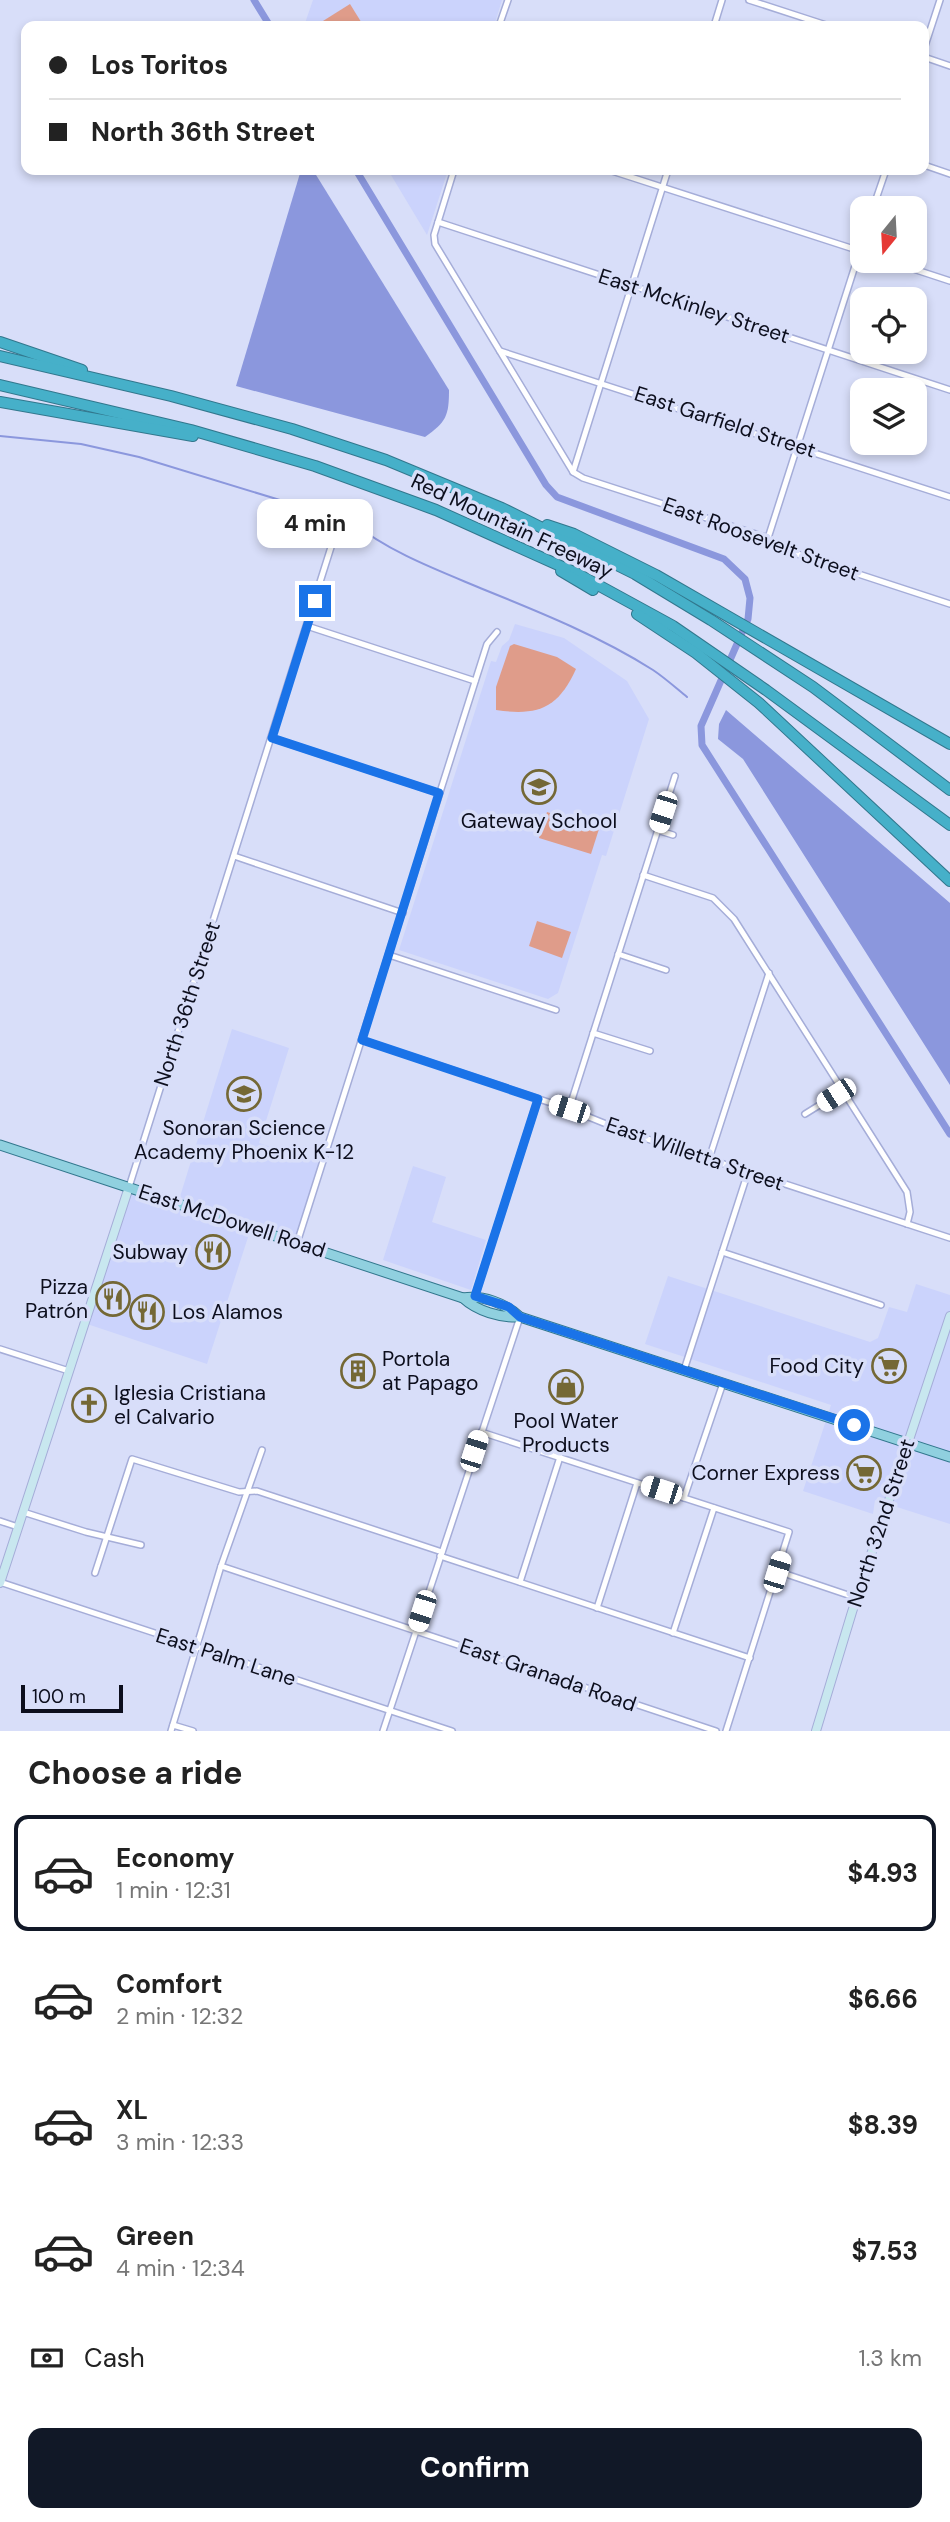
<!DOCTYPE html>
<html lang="en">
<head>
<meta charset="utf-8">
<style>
  body { margin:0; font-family:"DM Sans",sans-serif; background:#f6f6f6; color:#222; height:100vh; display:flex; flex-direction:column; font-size:26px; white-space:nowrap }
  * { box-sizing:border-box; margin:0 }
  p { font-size:23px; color:#767676 }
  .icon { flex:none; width:38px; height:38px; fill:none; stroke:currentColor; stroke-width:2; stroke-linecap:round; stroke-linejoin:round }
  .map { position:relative; height:1731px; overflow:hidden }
  .sheet { display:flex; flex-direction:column; background:#fff; flex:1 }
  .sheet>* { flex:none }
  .top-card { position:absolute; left:21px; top:21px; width:908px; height:154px; border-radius:14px; box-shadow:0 4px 10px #0003; display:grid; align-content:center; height:154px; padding:0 28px; background:#fff }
  .needle { width:46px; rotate:198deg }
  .tools { position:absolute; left:850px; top:196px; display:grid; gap:14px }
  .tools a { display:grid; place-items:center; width:77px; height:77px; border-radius:14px; background:#fff; box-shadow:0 4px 10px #0003; font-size:35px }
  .scale { position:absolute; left:21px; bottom:18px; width:102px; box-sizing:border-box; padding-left:7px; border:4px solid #0c0e1d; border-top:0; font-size:19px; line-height:24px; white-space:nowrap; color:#0c0e1d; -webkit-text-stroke:5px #d8def9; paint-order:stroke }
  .end { position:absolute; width:32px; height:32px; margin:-16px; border:9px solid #1a73e8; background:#fff; box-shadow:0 0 0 4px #fff }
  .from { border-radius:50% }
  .bubble { position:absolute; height:49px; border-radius:14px; background:#fff; box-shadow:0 4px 10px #0003; font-size:23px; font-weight:700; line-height:49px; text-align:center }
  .car { position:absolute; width:21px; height:42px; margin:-21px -10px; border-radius:9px; box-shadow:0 0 5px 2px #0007; background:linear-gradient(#fff 24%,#345 0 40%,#fff 0 76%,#345 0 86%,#fff 0) }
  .top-card b { display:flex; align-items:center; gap:24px; height:66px; font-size:26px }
  .top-card b+b { border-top:2px solid #e0e0e0 }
  .top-card i { width:18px; height:18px; background:#222 }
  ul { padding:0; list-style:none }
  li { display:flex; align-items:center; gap:21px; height:116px; margin:0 14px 10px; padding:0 14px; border:4px solid transparent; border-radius:14px }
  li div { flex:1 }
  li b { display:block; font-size:26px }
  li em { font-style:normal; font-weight:700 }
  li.active { border-color:#111827 }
  li>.icon { width:63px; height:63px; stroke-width:1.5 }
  h2 { padding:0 28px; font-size:32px; line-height:84px }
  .pay { display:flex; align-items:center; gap:18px; height:77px; padding:0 28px; font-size:26px }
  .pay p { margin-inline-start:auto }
  .action { display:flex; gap:14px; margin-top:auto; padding:14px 28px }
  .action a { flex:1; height:80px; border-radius:14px; background:#111827; color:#fff; font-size:28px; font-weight:700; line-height:80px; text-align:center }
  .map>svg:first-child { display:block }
  .built { fill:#cbd3fc }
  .green { fill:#df9c8a }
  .water { fill:#8b97dd }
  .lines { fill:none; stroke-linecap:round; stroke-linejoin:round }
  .stream { stroke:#8b97dd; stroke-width:2 }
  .canal { stroke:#8b97dd; stroke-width:7 }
  .street-casing { stroke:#a5add8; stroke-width:8 }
  .secondary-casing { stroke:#a5add8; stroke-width:10 }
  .primary-casing { stroke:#32778d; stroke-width:11 }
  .highway-casing { stroke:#32778d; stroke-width:12 }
  .street { stroke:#fff; stroke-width:5 }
  .secondary { stroke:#c8e7ef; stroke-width:8 }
  .primary { stroke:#90d0df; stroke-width:9 }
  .highway { stroke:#46b0c9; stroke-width:10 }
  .route { stroke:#1a73e8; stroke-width:9 }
  .labels { text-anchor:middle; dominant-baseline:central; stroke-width:7; stroke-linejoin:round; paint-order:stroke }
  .street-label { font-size:21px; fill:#0c0e1d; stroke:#d8def9 }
  .poi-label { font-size:21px; fill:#0c0e1d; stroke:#d8def9; text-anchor:end }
</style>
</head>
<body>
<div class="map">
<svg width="950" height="1731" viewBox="0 0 950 1731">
  <rect width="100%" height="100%" fill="#d8def9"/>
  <g class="built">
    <path d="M313 0H502L494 26H304Z"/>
    <path d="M388 170H448L427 235Z"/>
    <path d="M515 624 564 638 627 681 649 719 606 856 602 855 558 993 548 999 399 950 491 661 496 662 502 646 509 640Z"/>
    <path d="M232 1029 289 1048 259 1143 323 1164 297 1243 251 1228 207 1364 84 1323 129 1187 178 1203Z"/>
    <path d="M413 1166 446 1177 432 1222 486 1240 471 1290 383 1260Z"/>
    <path d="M668 1276 870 1342 878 1338 889 1307 907 1312 916 1284 950 1295V1524L875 1500 873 1514 803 1491 831 1405 645 1344Z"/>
  </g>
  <g class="green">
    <path d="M350 4 363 25 361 26H315Z"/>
    <path d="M514 644 557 657 576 669C558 709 537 716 496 710V687L510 646Z"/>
    <path d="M547 812 599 829 591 854 539 838Z"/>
    <path d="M537 921 571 932 562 958 529 946Z"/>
  </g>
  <g class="water">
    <path d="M301 170H313L449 390C449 416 446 422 425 437L236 386Z"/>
    <path d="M726 710 950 903V1085L743 759 718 739 719 724Z"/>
  </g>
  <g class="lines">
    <g class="stream">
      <path d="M0 436 81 444 139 457 352 522C390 553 440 571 485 590 542 613 601 637 653 670 665 678 676 688 687 697"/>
      <path d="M368 534 372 521"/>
    </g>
    <g class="canal">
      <path d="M254 0 270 26"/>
      <path d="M356 170 546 485 557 497 724 559 745 579 750 598 748 619 701 726 702 745 950 1134"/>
    </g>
    <g class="street-casing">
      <g id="street">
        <path d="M749 0 829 26"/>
        <path d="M499 26 508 0"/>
        <path d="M714 26 722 0"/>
        <path d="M924 49 940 0"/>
        <path d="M924 57 950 66"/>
        <path d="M924 165 950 174"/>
        <path d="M454 170 434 235 435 244 573 472 583 478 768 538 774 546 785 550 950 604"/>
        <path d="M609 170 860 251"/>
        <path d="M873 208 886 170"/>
        <path d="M438 222 950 390"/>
        <path d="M889 261 950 281"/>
        <path d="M500 351 950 497"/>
        <path d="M573 472 668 170"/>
        <path d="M768 538 863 241"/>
        <path d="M307 626 475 681"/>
        <path d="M272 738 439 793"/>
        <path d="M657 830 673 835"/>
        <path d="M234 856 403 913"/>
        <path d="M643 875 713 898 734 919 907 1192 910 1212 907 1224"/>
        <path d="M618 954 666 970"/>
        <path d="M389 955 556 1010"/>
        <path d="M593 1033 650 1051"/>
        <path d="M362 1040 569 1109 626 1132 950 1238"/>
        <path d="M569 1109 675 776"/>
        <path d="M805 1114 842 1091"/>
        <path d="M709 1159 769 973"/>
        <path d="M129 1187 332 544"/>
        <path d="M297 1243 487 644 497 632"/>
        <path d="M722 1252 881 1305"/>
        <path d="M474 1299 538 1099"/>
        <path d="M0 1349 69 1371"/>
        <path d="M684 1370 748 1172"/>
        <path d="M481 1432 789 1532 726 1731"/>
        <path d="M684 1498 723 1383"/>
        <path d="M23 1512 86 1532 141 1545"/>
        <path d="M0 1521 18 1527"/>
        <path d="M440 1556 750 1658"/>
        <path d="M221 1566 716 1731"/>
        <path d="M777 1571 857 1598"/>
        <path d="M95 1573 132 1459 239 1492 257 1491 442 1552"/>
        <path d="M0 1582 452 1731"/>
        <path d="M520 1582 560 1457"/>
        <path d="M597 1608 637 1483"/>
        <path d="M673 1633 714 1508"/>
        <path d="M173 1725 193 1731"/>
        <path d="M171 1731 221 1566 262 1450"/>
        <path d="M383 1731 520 1317"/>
      </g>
    </g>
    <g class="secondary-casing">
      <g id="secondary">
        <path d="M0 1583 129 1187"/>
        <path d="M816 1731 852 1612 950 1316"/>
      </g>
    </g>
    <g class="primary-casing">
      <g id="primary">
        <path d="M0 1145 463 1298C477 1311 500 1318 520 1317L950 1457"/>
        <path d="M463 1298C483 1295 505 1303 520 1317"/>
      </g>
    </g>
    <g class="highway-casing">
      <g id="highway">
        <path d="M0 342 82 370"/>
        <path d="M0 356 171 396 292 429 386 460 502 508 635 574 711 620 813 687 950 790"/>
        <path d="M0 385 191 430 315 466 436 510 576 573 673 626 766 690 950 825"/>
        <path d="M0 402 193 436"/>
        <path d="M547 525 574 534 656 575 950 744"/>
        <path d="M561 571 593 590"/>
        <path d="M637 614 696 653 759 703 950 881"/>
      </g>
    </g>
    <use href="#street" class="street"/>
    <use href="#secondary" class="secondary"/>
    <use href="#primary" class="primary"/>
    <use href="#highway" class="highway"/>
  </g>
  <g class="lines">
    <path class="route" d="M315 601 272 738 439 793 362 1040 538 1099 475 1296 509 1307 520 1317 854 1425"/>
  </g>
  <defs>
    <g id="school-ring" transform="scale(1.75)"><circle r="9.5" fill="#d8def9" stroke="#746835" stroke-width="1.5"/><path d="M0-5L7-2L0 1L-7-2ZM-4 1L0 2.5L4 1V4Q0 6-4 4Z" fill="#746835"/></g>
    <g id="restaurant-ring" transform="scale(1.75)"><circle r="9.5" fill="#d8def9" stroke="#746835" stroke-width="1.5"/><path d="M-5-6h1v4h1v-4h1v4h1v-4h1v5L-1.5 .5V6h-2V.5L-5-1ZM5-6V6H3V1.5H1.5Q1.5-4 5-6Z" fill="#746835"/></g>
    <g id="supermarket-ring" transform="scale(1.75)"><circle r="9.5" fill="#d8def9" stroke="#746835" stroke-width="1.5"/><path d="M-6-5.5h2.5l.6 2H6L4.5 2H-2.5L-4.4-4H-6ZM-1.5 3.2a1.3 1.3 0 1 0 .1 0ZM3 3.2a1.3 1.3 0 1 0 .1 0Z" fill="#746835"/></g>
    <g id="building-ring" transform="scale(1.75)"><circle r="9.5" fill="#d8def9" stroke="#746835" stroke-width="1.5"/><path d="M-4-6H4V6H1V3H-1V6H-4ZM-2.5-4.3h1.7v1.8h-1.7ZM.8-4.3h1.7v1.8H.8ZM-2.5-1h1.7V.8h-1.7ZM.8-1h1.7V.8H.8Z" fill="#746835"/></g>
    <g id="shop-ring" transform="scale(1.75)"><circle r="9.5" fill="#d8def9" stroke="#746835" stroke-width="1.5"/><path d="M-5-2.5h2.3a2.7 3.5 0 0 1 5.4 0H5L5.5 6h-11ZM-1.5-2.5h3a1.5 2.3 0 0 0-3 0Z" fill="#746835"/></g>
    <g id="church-ring" transform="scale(1.75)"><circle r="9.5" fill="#d8def9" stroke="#746835" stroke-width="1.5"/><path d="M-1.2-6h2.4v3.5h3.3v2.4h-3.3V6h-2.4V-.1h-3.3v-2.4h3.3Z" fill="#746835"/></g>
  </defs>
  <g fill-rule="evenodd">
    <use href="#school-ring" x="539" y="787"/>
    <use href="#school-ring" x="244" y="1094"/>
    <use href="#restaurant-ring" x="213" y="1252"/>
    <use href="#restaurant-ring" x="113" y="1299"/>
    <use href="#restaurant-ring" x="147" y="1312"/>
    <use href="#supermarket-ring" x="889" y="1366"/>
    <use href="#building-ring" x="358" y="1371"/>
    <use href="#shop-ring" x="566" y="1387"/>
    <use href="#church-ring" x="89" y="1405"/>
    <use href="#supermarket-ring" x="864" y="1473"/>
  </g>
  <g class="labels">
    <g class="street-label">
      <text transform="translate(694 306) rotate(18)">East McKinley Street</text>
      <text transform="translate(725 422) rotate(18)">East Garfield Street</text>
      <text transform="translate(512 526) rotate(25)">Red Mountain Freeway</text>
      <text transform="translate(761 539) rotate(20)">East Roosevelt Street</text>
      <text transform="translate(187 1004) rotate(-72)">North 36th Street</text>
      <text transform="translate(695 1154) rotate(19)">East Willetta Street</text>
      <text transform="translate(232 1221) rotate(18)">East McDowell Road</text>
      <text transform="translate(881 1523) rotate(-72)">North 32nd Street</text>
      <text transform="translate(226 1657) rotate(18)">East Palm Lane</text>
      <text transform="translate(548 1675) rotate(19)">East Granada Road</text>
    </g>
    <g class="poi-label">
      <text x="539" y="821" text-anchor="middle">Gateway School</text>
      <text x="244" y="1128" text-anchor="middle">Sonoran Science<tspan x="244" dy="24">Academy Phoenix K-12</tspan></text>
      <text x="188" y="1252">Subway</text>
      <text x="88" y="1287">Pizza<tspan x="88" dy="24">Patrón</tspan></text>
      <text x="172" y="1312" text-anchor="start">Los Alamos</text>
      <text x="382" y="1359" text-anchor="start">Portola<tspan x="382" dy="24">at Papago</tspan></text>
      <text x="864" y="1366">Food City</text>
      <text x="114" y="1393" text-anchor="start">Iglesia Cristiana<tspan x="114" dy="24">el Calvario</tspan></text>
      <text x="566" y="1421" text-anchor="middle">Pool Water<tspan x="566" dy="24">Products</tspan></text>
      <text x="840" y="1473">Corner Express</text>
    </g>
  </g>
</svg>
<div class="tools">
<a><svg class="needle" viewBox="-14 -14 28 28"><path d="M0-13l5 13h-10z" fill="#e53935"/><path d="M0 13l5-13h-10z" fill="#767676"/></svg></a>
<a><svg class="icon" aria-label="locate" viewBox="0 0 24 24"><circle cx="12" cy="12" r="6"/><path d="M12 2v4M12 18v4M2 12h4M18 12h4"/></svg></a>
<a><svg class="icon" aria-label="layers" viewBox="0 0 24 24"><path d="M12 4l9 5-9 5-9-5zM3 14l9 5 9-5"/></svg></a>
</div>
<div class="scale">100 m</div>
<i class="end from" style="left:854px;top:1425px"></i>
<i class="end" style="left:315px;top:601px"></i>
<div class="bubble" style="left:257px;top:499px;width:116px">4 min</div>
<i class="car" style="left:663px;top:812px;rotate:198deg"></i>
<i class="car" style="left:836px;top:1095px;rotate:237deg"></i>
<i class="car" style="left:569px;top:1109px;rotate:288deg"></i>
<i class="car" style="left:474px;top:1451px;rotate:18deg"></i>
<i class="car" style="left:661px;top:1490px;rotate:288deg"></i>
<i class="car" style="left:777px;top:1572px;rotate:17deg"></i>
<i class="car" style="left:422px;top:1611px;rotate:198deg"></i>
<div class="top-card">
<b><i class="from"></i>Los Toritos</b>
<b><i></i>North 36th Street</b>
</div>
</div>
<section class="sheet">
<h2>Choose a ride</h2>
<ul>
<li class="active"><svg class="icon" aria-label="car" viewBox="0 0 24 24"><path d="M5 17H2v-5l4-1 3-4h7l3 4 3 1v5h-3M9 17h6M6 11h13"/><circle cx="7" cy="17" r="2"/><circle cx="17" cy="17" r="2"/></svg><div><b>Economy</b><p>1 min · 12:31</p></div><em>$4.93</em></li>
<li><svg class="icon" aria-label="car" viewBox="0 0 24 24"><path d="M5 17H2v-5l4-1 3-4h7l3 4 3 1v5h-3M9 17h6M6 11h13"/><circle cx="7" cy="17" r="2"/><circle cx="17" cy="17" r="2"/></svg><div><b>Comfort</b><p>2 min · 12:32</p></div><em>$6.66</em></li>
<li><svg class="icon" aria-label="car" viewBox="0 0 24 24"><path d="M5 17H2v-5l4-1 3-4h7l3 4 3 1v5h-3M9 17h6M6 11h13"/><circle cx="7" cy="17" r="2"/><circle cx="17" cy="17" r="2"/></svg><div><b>XL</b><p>3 min · 12:33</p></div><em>$8.39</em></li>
<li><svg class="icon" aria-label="car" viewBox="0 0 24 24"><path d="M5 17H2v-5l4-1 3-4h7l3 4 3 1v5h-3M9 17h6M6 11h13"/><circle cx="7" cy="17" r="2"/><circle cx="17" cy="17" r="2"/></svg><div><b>Green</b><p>4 min · 12:34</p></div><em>$7.53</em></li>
</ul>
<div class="pay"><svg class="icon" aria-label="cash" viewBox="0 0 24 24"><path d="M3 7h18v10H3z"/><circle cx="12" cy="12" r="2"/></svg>Cash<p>1.3 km</p></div>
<div class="action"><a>Confirm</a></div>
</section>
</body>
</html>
